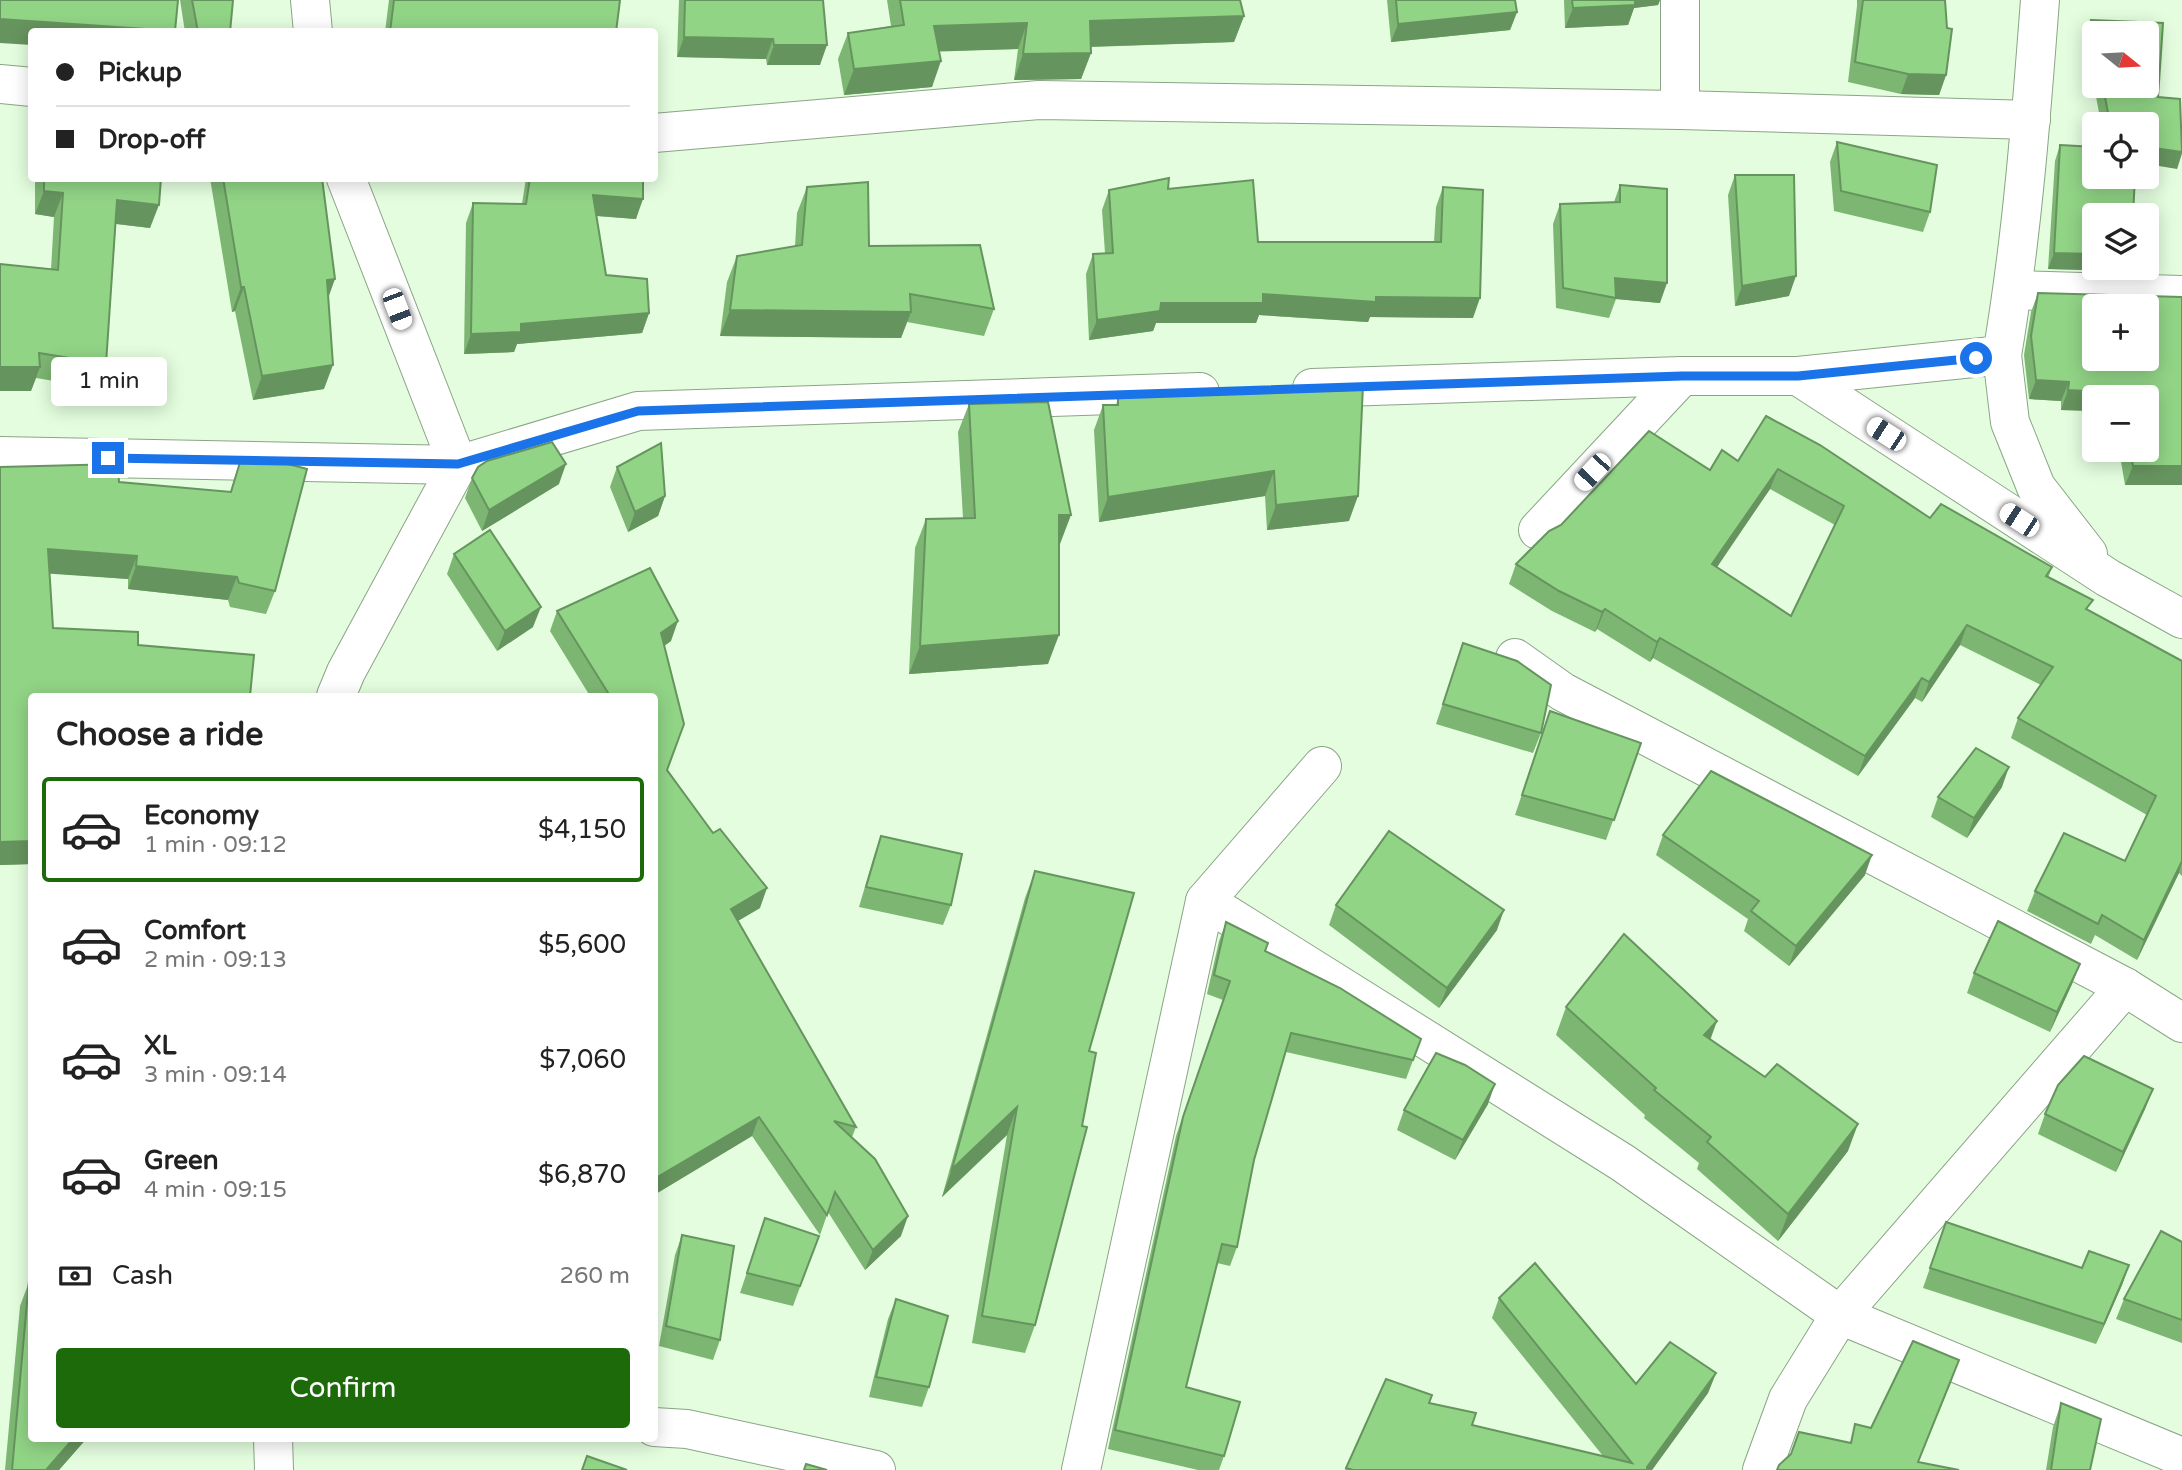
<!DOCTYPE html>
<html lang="en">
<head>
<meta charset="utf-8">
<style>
  body { margin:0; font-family:"Varela Round",sans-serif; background:#f2f2f2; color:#222; height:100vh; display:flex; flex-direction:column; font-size:26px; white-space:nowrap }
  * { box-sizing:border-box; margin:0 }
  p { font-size:23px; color:#767676 }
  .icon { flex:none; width:38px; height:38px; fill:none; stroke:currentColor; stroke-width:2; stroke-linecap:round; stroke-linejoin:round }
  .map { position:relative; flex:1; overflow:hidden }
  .sheet { position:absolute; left:28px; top:693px; width:630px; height:749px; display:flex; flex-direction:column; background:#fff; border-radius:7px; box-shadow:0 4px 18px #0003 }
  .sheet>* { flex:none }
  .top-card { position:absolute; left:28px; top:28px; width:630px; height:154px; border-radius:7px; box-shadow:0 4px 18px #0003; display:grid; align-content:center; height:154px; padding:0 28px; background:#fff }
  .needle { width:46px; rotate:108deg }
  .fabs { position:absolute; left:2082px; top:21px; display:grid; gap:14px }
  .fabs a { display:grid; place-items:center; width:77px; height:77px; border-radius:7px; background:#fff; box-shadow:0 4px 18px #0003; font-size:35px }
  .end { position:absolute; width:32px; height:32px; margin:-16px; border:9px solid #1a73e8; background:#fff; box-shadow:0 0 0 4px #fff }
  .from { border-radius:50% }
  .bubble { position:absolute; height:49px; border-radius:7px; background:#fff; box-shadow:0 4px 18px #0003; font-size:23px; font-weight:600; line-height:49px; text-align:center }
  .car { position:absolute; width:21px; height:42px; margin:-21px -10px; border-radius:9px; box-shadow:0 0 5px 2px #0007; background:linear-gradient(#fff 24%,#345 0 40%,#fff 0 76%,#345 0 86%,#fff 0) }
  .top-card b { display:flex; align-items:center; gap:24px; height:66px; font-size:26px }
  .top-card b+b { border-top:2px solid #e0e0e0 }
  .top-card i { width:18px; height:18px; background:#222 }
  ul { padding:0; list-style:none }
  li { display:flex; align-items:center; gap:21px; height:105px; margin:0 14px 10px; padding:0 14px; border:4px solid transparent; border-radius:7px }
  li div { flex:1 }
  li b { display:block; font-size:26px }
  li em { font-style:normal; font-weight:600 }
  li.on { border-color:#1c6a0a }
  li>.icon { width:63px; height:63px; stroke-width:1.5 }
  h2 { padding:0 28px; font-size:32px; line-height:84px }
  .pay { display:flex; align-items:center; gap:18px; height:77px; padding:0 28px; font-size:26px }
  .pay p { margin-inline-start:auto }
  .primary-button { display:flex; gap:14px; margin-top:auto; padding:14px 28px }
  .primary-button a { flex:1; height:80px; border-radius:7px; background:#1c6a0a; color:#fff; font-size:28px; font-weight:600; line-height:80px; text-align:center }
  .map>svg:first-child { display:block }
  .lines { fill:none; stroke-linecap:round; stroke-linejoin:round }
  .minor-casing { stroke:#8ba487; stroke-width:40 }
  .major-casing { stroke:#8ba487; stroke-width:40 }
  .minor { stroke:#fff; stroke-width:38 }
  .major { stroke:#fff; stroke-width:38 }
  .wall { fill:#7db673; fill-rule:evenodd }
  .shaded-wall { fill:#66945e }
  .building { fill:#91d486; stroke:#66945e; stroke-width:2; fill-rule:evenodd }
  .route { stroke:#1a73e8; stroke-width:9 }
</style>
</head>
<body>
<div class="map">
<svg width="2182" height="1470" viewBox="0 0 2182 1470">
  <rect width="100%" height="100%" fill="#e3fdde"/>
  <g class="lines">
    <g class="minor-casing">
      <g id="minor">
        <path d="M310 0 313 32"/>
        <path d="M1680 0V110"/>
        <path d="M0 84 32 87"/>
        <path d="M654 133 1039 100 1680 110 2031 120"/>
        <path d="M2013 290 2182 295"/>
        <path d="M2002 355 2010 422 2036 487 2088 554"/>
        <path d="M1798 376 2108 578 2182 619"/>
        <path d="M0 456 458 465 346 178"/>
        <path d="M1538 530 1682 376"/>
        <path d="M1515 658 1563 692 2125 987 2182 1023"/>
        <path d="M1205 901 1623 1163 1840 1315 2182 1457"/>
        <path d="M654 1427 687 1429 876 1470"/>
        <path d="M1081 1470 1205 901 1322 766"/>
        <path d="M1762 1470 1788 1399 1840 1315 2125 987"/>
      </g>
    </g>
    <g class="major-casing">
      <g id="major">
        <path d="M1312 388 1682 376H1798L2002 355C2022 238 2031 119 2040 0"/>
        <path d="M336 696 346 672 458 465 638 411 1200 392"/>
        <path d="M273 1438 274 1470"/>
      </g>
    </g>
    <use href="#minor" class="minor"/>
    <use href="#major" class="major"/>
  </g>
  <g class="wall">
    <path d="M180 0H233L230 32H185Z"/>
    <path d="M389 0H620L616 32H385Z"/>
    <path d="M679 0H823L820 65H767L766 59 677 57Z"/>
    <path d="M887 0H1240L1244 16 1234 42 1091 47V53L1081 79 1014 80 1018 49 939 51 932 87 844 95 838 59 848 33 891 26Z"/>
    <path d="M1387 0H1515L1517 12 1510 30 1391 42Z"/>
    <path d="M1564 0H1660L1658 5 1634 8 1628 25 1565 28Z"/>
    <path d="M1857 0H1945L1946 75 1939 95 1901 94 1848 82 1857 6Z"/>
    <path d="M2091 20 2158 97 2182 136V154L2177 169 2147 124H2101L2085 36ZM2095 33 2147 86H2095Z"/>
    <path d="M1837 142 1930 212 1923 232 1834 211 1830 162Z"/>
    <path d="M2060 145 2095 268H2125L2124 271 2048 269 2055 161Z"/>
    <path d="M1735 175 1789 296 1735 306 1728 195Z"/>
    <path d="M35 178H161L150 228 116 224 106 364 97 388 36 378 31 391 51 270 54 217 35 214Z"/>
    <path d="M210 178H322L324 389 253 400 235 311 232 312Z"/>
    <path d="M526 178H643L636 219 596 216 606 275 649 313 642 333 517 344 514 352 464 354 466 223 473 203 522 204Z"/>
    <path d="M1620 185 1660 303 1616 299 1609 318 1556 308 1553 224 1560 204 1614 202Z"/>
    <path d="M807 187 869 246 994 309 984 336 907 322 901 338 720 336 727 282 737 256 795 246 797 213Z"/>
    <path d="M1443 187 1473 318 1370 317 1368 322 1259 315 1256 323H1156L1153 331 1089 340 1086 274 1093 254 1105 253 1102 210 1109 190 1168 189 1258 242H1434L1436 207Z"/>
    <path d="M2038 293 2182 297V485H2125L2119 450H2147V397H2095V411L2061 410V401L2029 399 2024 355 2031 312Z"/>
    <path d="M1177 390 1349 521 1267 530 1265 496 1099 522 1094 430 1103 405H1116L1118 398Z"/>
    <path d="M969 404 1060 544H1059L1048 664 909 674 915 548 926 519 963 518 958 432Z"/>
    <path d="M1766 416 1930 518 2052 567 2048 578 2089 611 2182 661V876L2179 873 2137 960 2095 935 2091 944 2027 911 2035 891 2125 861 2147 815 2011 738 2018 718 2041 685 1960 645 1922 702 1915 698 1858 776 1653 658 1650 662 1597 629 1595 632 1552 611 1509 584 1516 564 1710 470 1738 461ZM1770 489 1835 525 1791 616 1716 567Z"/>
    <path d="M241 459 275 591 266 614 230 607 228 600 128 589V579L50 573 32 696V864L0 865V467L119 482 230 492Z"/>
    <path d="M617 467 665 496 658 516 628 532 610 487Z"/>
    <path d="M472 478 559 484 482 531 465 498Z"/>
    <path d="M454 554 533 627 497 651 447 574Z"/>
    <path d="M557 611 671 641 664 646 667 770 760 908 738 921 856 1127 852 1137 901 1236 865 1270 828 1212 820 1235 752 1136 654 1195V696H590L550 631Z"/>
    <path d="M1463 643 1541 733 1533 753 1436 724Z"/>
    <path d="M1550 711 1641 743 1606 840 1515 815Z"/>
    <path d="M2002 787 1967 838 1931 817 1938 797Z"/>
    <path d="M1663 835 1865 875 1789 966 1744 931 1748 919 1656 855Z"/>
    <path d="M881 836 951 905 943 925 859 907 874 856Z"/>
    <path d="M1035 871 1089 1051 1082 1126 1035 1325 1025 1353 972 1343 1007 1135 942 1197 1025 898Z"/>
    <path d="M1336 905 1497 930 1439 1008 1329 925Z"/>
    <path d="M1226 922 1265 951 1421 1039 1406 1079 1286 1052 1254 1160 1237 1247 1230 1266 1217 1263 1186 1387 1224 1456 1219 1470H1198L1108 1449 1176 1136 1223 1000 1207 994 1219 941Z"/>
    <path d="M2080 964 2072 984 2050 1032 1967 993 1974 973Z"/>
    <path d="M1566 1007 1711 1040 1848 1151 1778 1241 1697 1169 1699 1163 1644 1118 1645 1115 1556 1035Z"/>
    <path d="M2153 1089 2145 1109 2116 1172 2038 1134 2045 1114Z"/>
    <path d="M1488 1104 1455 1160 1397 1130 1404 1110Z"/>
    <path d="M765 1218 819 1236 793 1306 740 1293Z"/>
    <path d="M1946 1222 2082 1268 2129 1265 2122 1285 2096 1344 1923 1288Z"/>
    <path d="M682 1235 720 1340 713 1360 659 1346 675 1255Z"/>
    <path d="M2182 1242V1343L2116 1319 2124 1299Z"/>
    <path d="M32 1274 87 1438 59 1470H5L20 1306Z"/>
    <path d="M1499 1298 1636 1384 1716 1373 1708 1393 1652 1470H1345L1386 1379 1472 1425 1603 1456 1492 1318Z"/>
    <path d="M896 1299 929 1387 922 1407 869 1397 888 1319Z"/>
    <path d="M2061 1403 2090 1470H2046L2053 1427Z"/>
  </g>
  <g class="shaded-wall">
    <path d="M1629 0H1660L1658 5 1634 8 1628 25 1565 28 1573 8Z"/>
    <path d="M1517 12 1510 30 1391 42 1398 24Z"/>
    <path d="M1244 16 1234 42 1081 47 1090 21Z"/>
    <path d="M0 19 175 31V32H32V45L0 43Z"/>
    <path d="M1027 23 1018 49 924 52 934 26Z"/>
    <path d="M684 37 773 39 766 59 677 57Z"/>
    <path d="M774 45H827L820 65H767Z"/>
    <path d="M1091 53 1081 79 1014 80 1023 54Z"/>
    <path d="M941 61 932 87 844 95 854 69Z"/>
    <path d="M1908 74 1946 75 1939 95 1901 94Z"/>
    <path d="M2147 147 2182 152 2177 169 2147 164Z"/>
    <path d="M44 191 63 193 54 217 35 214Z"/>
    <path d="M593 195 643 199 636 219 586 215Z"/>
    <path d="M117 200 159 205 150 228 109 223Z"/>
    <path d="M2054 253 2095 254V268H2125L2124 271 2048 269Z"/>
    <path d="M1796 276 1789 296 1735 306 1742 286Z"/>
    <path d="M1615 278 1667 283 1660 303 1616 299Z"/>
    <path d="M335 279 326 304 327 280Z"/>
    <path d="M241 287H244L235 311 232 312Z"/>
    <path d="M1263 294 1376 297 1480 298 1473 318 1370 317 1368 322 1259 315 1256 323H1156L1153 331 1089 340 1097 320 1161 303Z"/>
    <path d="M730 310 911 312 901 338 720 336Z"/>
    <path d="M649 313 642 333 517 344 514 352 464 354 471 334 521 324Z"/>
    <path d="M333 365 324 389 253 400 262 376Z"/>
    <path d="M0 367H40L31 391H0Z"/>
    <path d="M2036 380 2069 382 2061 401 2029 399Z"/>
    <path d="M2068 390 2120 393 2118 397H2095V411L2061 410Z"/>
    <path d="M566 464 559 484 482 531 489 510Z"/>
    <path d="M2133 466H2182V485H2125Z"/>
    <path d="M1778 469 1770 489 1705 585 1712 564Z"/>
    <path d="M1274 471 1265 496 1099 522 1108 497Z"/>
    <path d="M665 496 658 516 628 532 635 512Z"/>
    <path d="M1358 496 1349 521 1267 530 1276 505Z"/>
    <path d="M1059 515H1071L1060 544H1049Z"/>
    <path d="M48 549 137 556 128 579 40 573Z"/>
    <path d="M136 566 237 577 228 600 128 589Z"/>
    <path d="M541 607 533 627 497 651 505 631Z"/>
    <path d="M1605 609 1597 629 1595 632 1602 612Z"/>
    <path d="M678 621 671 641 654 653 661 633Z"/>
    <path d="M1967 625 1960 645 1922 702 1929 682Z"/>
    <path d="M1059 635 1048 664 909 674 920 646Z"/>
    <path d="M1660 638 1653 658 1650 662 1657 642Z"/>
    <path d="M1922 678 1915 698 1858 776 1865 756Z"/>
    <path d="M2009 767 2002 787 1967 838 1974 818Z"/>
    <path d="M32 841V864L0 865V842Z"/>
    <path d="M1872 855 1865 875 1789 966 1796 946Z"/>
    <path d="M2182 861 2179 873 2137 960 2144 940Z"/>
    <path d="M767 888 760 908 724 929 731 909Z"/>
    <path d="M1504 910 1497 930 1439 1008 1447 988Z"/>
    <path d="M2080 964 2072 984 2050 1032 2057 1012Z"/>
    <path d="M1717 1021 1707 1049 1704 1035Z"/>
    <path d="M1495 1084 1488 1104 1455 1160 1463 1140Z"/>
    <path d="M2153 1089 2145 1109 2116 1172 2123 1152Z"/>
    <path d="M1017 1107 1007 1135 942 1197 952 1169Z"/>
    <path d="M759 1117 752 1136 654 1195V1179Z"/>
    <path d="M1858 1124 1848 1151 1778 1241 1788 1214Z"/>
    <path d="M908 1216 901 1236 865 1270 873 1250Z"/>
    <path d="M2129 1265 2122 1285 2096 1344 2104 1324Z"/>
    <path d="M1959 1360 1950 1385 1915 1470Z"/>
    <path d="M1716 1373 1708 1393 1652 1470H1646L1647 1467Z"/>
    <path d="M74 1438H87L59 1470H46Z"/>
  </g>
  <g class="building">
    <path d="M0 0H178L175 31 0 19Z"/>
    <path d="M192 0H233L230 32H198Z"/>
    <path d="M394 0H620L616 32H390Z"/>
    <path d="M685 0H823L827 45H774L773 39 684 37Z"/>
    <path d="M900 0H1240L1244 16 1090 21 1091 53 1023 54 1027 23 934 26 941 61 854 69 848 33 904 25Z"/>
    <path d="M1396 0H1515L1517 12 1398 24Z"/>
    <path d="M1572 0H1635V5L1573 8Z"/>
    <path d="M1863 0H1945L1947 28 1952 29 1946 75 1908 74 1855 62Z"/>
    <path d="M2091 20 2163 23 2158 97 2180 99 2182 152 2147 147V124H2110L2103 86H2147V33H2095V39Z"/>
    <path d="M1837 142 1937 165 1930 212 1841 191Z"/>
    <path d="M2060 145 2095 147V177H2135L2133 215H2095V254L2054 253Z"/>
    <path d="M1735 175H1794L1796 276 1742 286Z"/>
    <path d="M44 178H161L159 205 117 200 106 364 39 353 40 367H0V264L58 270 63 193 44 191Z"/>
    <path d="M223 178H322L335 279 327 280 333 365 262 376 244 287H241Z"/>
    <path d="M530 178H643V199L593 195 606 275 647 279 649 313 521 324V332L471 334 473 203 526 204Z"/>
    <path d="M1169 178 1168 189 1253 180 1258 242H1441L1443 187 1483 190 1480 298 1376 297V302L1263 294V303H1161L1160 311 1097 320 1093 254 1113 253 1109 190Z"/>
    <path d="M868 182 869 246 980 245 994 309 910 294 911 312 730 310 737 256 802 245 807 187Z"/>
    <path d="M1620 185 1667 189V283L1615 278 1616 298 1563 288 1560 204 1620 202Z"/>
    <path d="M2038 293 2182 297V466H2133L2130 450H2147V397H2121L2120 393 2068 390 2069 382 2036 380 2031 336ZM2095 306H2147V359H2095Z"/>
    <path d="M1363 385 1358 496 1276 505 1274 471 1108 497 1103 405H1118V398L1177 390Z"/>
    <path d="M1048 402 1071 515H1059V635L920 646 926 519 975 518 969 404Z"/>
    <path d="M1766 416 1820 445 1930 518 1941 504 2052 567 2046 576 2093 600 2086 609 2182 661V861L2144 940 2102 915 2098 924 2035 891 2064 833 2125 861 2156 796 2018 718 2053 667 1967 625 1929 682 1922 678 1865 756 1660 638 1657 642 1605 609 1602 612 1559 591 1516 564 1549 531 1561 525 1649 431 1710 470 1722 450 1738 461ZM1778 469 1844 506 1791 616 1712 564Z"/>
    <path d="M552 442 566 464 489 510 472 478 478 467 487 461Z"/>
    <path d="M661 443 665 496 635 512 617 467Z"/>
    <path d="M241 459 273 460 307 469 275 591 239 583 237 577 136 566 137 556 48 549 53 628 138 632V645L254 655 250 696H32V841L0 842V467L118 464 119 482 231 492Z"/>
    <path d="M490 530 541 607 505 631 454 554Z"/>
    <path d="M650 568 678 621 661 633 684 724 667 770 713 833 720 829 767 888 731 909 856 1127 834 1121 875 1159 908 1216 873 1250 835 1192 827 1215 759 1117 654 1179V696H610L557 611Z"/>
    <path d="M1463 643 1517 661 1551 685 1541 733 1443 704Z"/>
    <path d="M1550 711 1641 743 1614 820 1522 795Z"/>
    <path d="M1976 748 2009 767 1974 818 1938 797Z"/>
    <path d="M1711 771 1872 855 1796 946 1751 911 1759 901 1663 835Z"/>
    <path d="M1389 831 1504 910 1447 988 1336 905Z"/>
    <path d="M881 836 962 854 951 905 866 887Z"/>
    <path d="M1035 871 1134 893 1089 1051 1096 1053 1082 1126 1087 1127 1035 1325 982 1316 1017 1107 952 1169Z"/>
    <path d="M1998 921 2080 964 2057 1012 1974 973Z"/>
    <path d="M1226 922 1268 943 1265 951 1340 988 1421 1039 1413 1060 1291 1033 1254 1160 1237 1247 1222 1244 1186 1387 1240 1402 1224 1456 1115 1430 1183 1117 1230 981 1214 975Z"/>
    <path d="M1624 934 1717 1021 1704 1035 1765 1077 1777 1064 1858 1124 1788 1214 1707 1142 1711 1137 1654 1090 1656 1088 1566 1007Z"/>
    <path d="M1436 1053 1465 1065 1495 1084 1463 1140 1404 1110Z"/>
    <path d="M2084 1056 2153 1089 2123 1152 2045 1114 2058 1085Z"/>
    <path d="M765 1218 819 1236 800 1286 747 1273Z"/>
    <path d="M1946 1222 2082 1268 2089 1251 2129 1265 2104 1324 1930 1268Z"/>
    <path d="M2161 1231 2182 1242V1320L2124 1299Z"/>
    <path d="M682 1235 734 1246 720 1340 666 1326Z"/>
    <path d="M1535 1263 1636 1384 1670 1342 1716 1373 1647 1467V1470H1353L1346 1468 1386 1379 1432 1395 1429 1403 1476 1413 1472 1425 1632 1463 1499 1298Z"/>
    <path d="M32 1274V1438H74L46 1470H12L29 1280Z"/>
    <path d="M896 1299 948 1316 929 1387 876 1377Z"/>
    <path d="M1913 1341 1959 1360 1918 1462 1959 1470H1777L1779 1465 1791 1454 1799 1432 1851 1443 1855 1424 1871 1428Z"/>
    <path d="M2061 1403 2101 1419 2090 1470H2051Z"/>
    <path d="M587 1456 627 1470H582Z"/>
    <path d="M806 1464 827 1470H804Z"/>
  </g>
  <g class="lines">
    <path class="route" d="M108 458 458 464 638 411 1682 376H1798L1976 358"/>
  </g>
</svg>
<div class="fabs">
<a><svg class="needle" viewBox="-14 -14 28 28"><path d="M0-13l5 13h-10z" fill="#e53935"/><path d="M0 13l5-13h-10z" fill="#767676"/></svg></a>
<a><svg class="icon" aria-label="locate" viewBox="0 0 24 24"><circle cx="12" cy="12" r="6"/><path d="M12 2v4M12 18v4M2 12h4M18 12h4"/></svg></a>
<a><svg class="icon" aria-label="layers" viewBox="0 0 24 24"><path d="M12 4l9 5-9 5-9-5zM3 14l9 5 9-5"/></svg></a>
<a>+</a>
<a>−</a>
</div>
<i class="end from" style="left:1976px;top:358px"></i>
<i class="end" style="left:108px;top:458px"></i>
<div class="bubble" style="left:51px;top:357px;width:116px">1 min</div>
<i class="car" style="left:397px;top:309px;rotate:159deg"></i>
<i class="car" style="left:1886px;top:434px;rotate:303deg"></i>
<i class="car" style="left:1592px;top:472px;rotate:223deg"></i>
<i class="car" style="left:2019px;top:520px;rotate:303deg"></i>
<div class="top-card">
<b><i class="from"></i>Pickup</b>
<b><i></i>Drop-off</b>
</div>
<section class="sheet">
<h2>Choose a ride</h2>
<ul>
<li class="on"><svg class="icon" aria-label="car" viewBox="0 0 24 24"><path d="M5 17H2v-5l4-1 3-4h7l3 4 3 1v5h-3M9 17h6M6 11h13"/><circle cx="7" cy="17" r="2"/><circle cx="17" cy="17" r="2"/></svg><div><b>Economy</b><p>1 min · 09:12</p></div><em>$4,150</em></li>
<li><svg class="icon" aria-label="car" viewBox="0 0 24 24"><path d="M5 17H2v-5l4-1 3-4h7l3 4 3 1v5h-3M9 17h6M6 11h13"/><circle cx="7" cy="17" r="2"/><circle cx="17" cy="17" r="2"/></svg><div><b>Comfort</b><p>2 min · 09:13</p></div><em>$5,600</em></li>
<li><svg class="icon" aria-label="car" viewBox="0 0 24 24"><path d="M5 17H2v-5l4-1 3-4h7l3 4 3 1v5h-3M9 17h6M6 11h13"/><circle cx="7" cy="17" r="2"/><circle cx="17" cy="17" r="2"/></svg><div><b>XL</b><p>3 min · 09:14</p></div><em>$7,060</em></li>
<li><svg class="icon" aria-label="car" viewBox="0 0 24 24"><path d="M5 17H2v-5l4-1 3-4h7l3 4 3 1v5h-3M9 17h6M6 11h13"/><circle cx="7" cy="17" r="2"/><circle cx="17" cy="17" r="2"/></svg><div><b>Green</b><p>4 min · 09:15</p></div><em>$6,870</em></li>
</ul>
<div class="pay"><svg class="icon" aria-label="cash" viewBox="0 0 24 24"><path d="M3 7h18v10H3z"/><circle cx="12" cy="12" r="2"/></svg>Cash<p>260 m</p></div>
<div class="primary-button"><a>Confirm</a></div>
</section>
</div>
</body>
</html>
